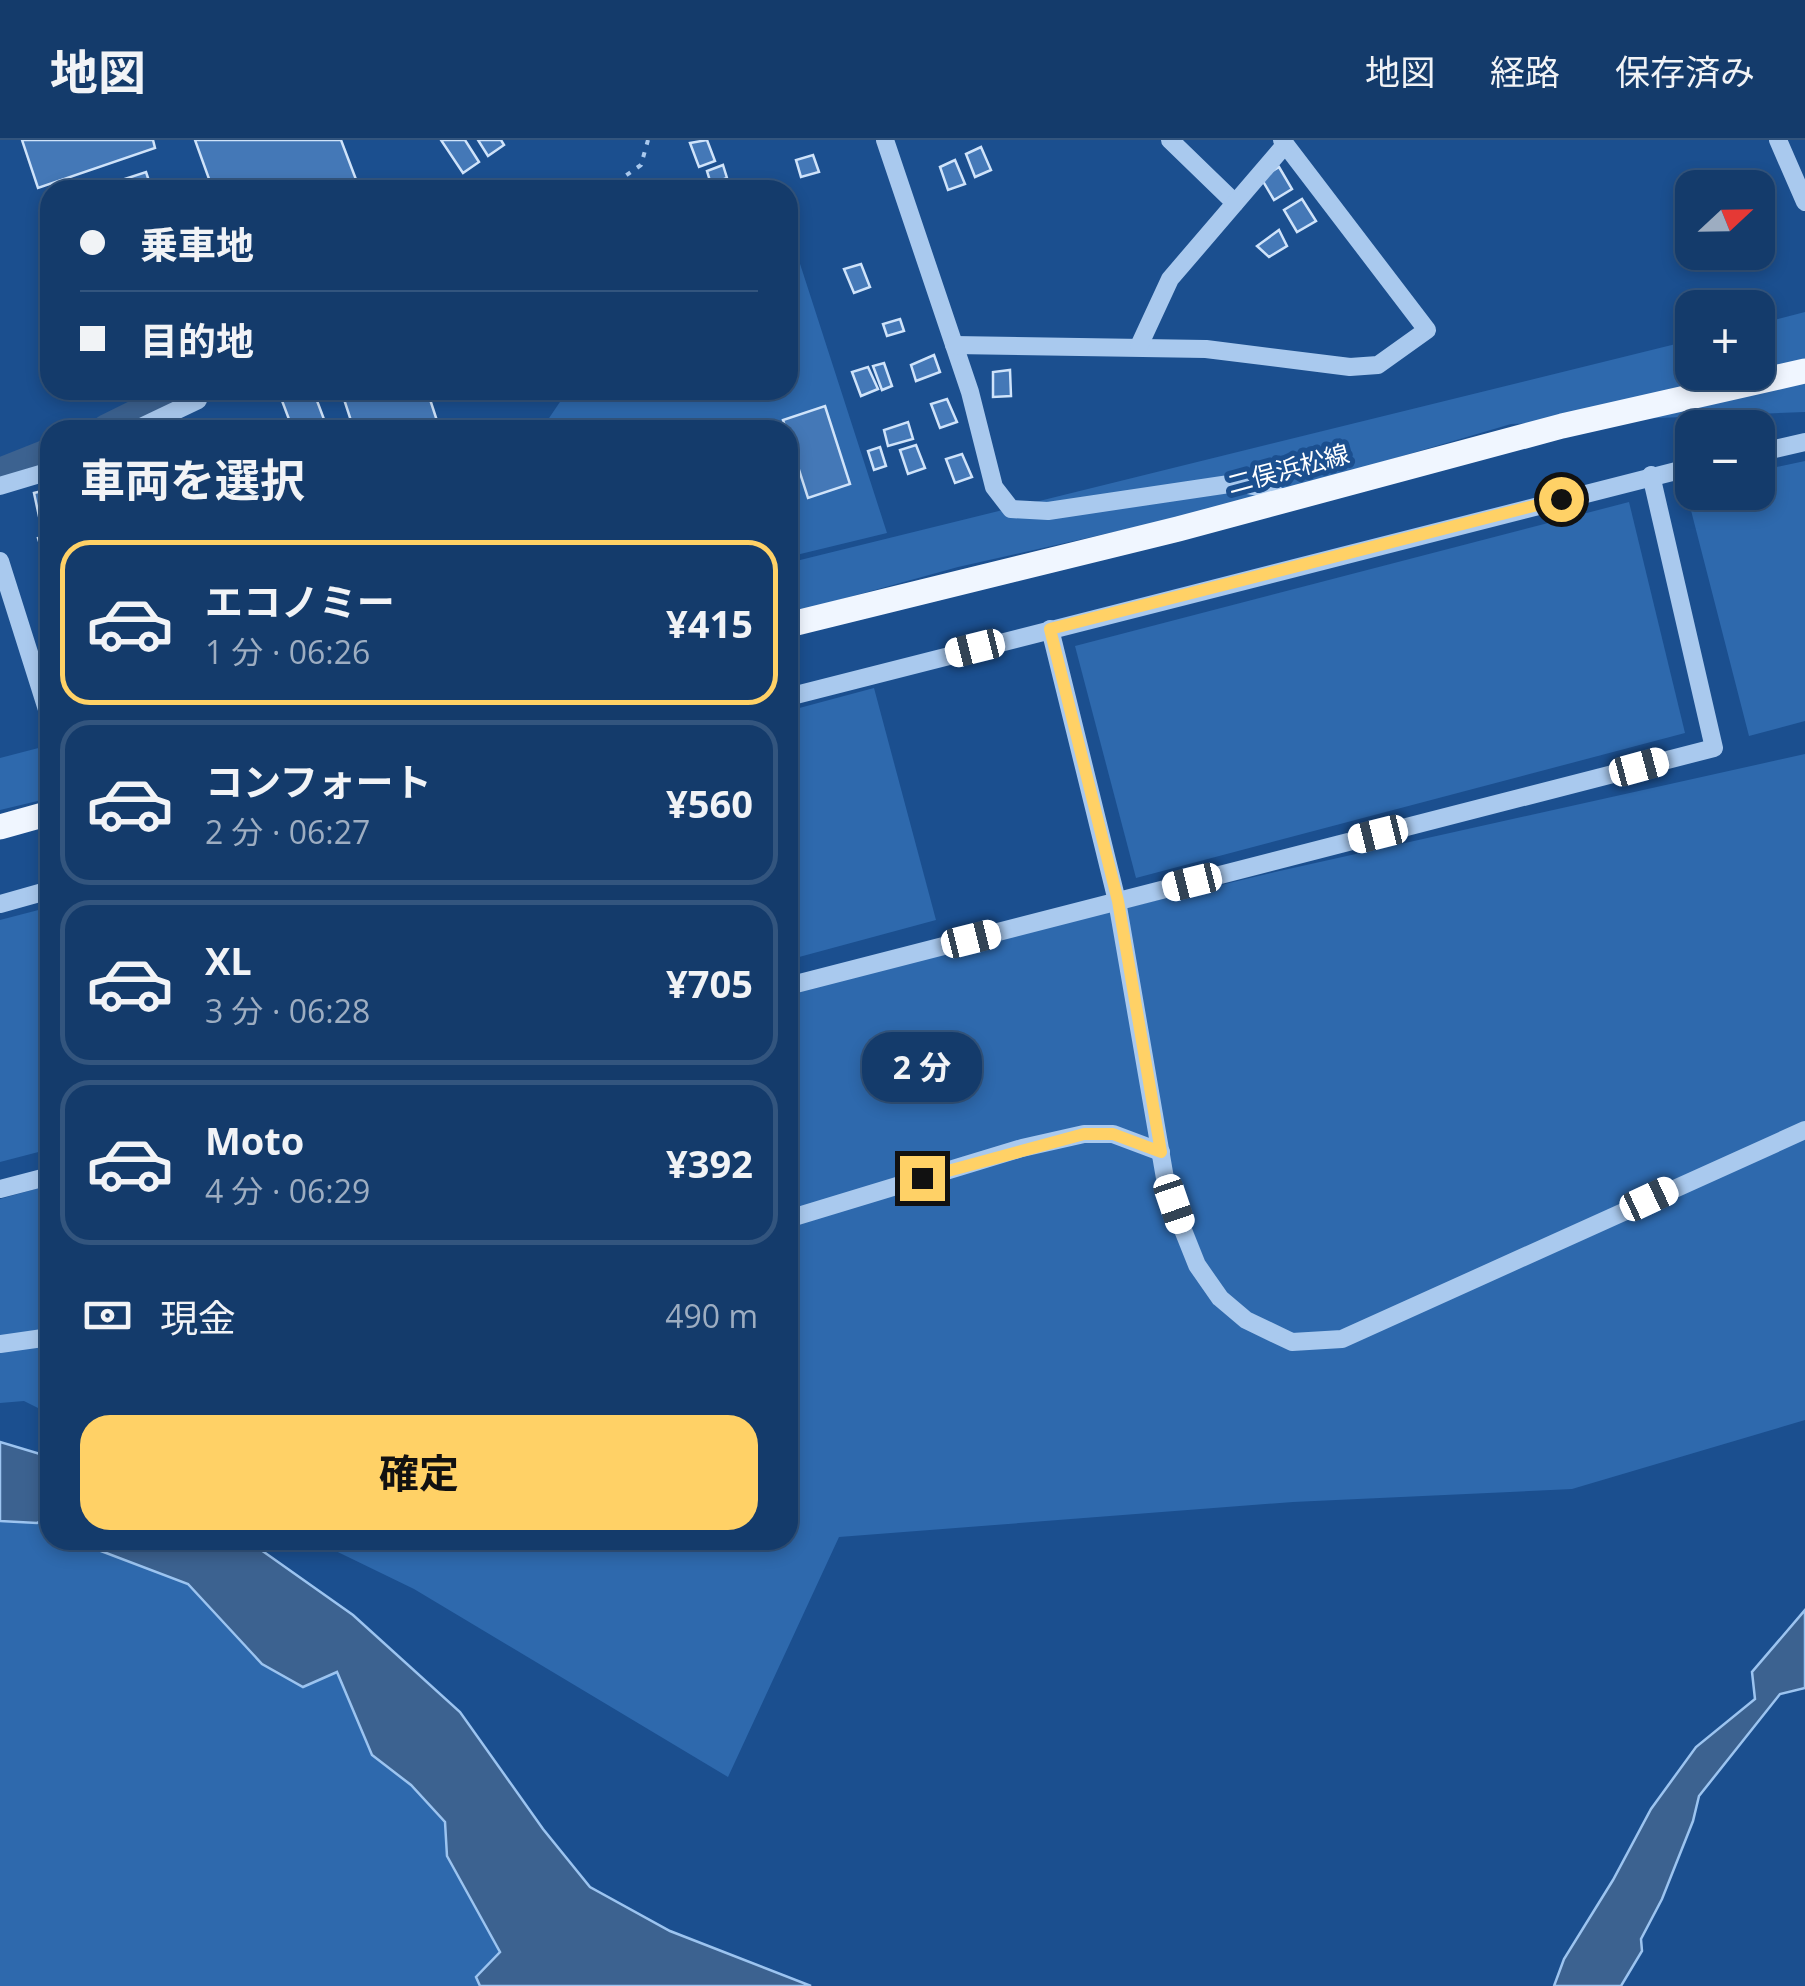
<!DOCTYPE html>
<html lang="ja">
<head>
<meta charset="utf-8">
<style>
  body { margin:0; font-family:"Open Sans","Noto Sans JP",sans-serif; background:#214673; color:#f1f3f6; height:100vh; display:flex; flex-direction:column; font-size:38px; white-space:nowrap }
  * { box-sizing:border-box; margin:0 }
  p { font-size:32px; color:#9dadc1 }
  .icon { flex:none; width:55px; height:55px; fill:none; stroke:currentColor; stroke-width:2; stroke-linecap:round; stroke-linejoin:round }
  .map { position:relative; flex:1; overflow:hidden }
  .details { position:absolute; left:40px; top:280px; width:758px; height:1130px; display:flex; flex-direction:column; background:#143b6b; border-radius:30px; box-shadow:0 5px 15px #0003,0 0 0 2px #33557e }
  .details>* { flex:none }
  .guide { position:absolute; left:40px; top:40px; width:758px; height:220px; border-radius:30px; box-shadow:0 5px 15px #0003,0 0 0 2px #33557e; display:grid; align-content:center; height:220px; padding:0 40px; background:#143b6b }
  .needle { width:65px; rotate:68deg }
  .buttons { position:absolute; left:1675px; top:30px; display:grid; gap:20px }
  .buttons a { display:grid; place-items:center; width:100px; height:100px; border-radius:20px; background:#143b6b; box-shadow:0 5px 15px #0003,0 0 0 2px #33557e; font-size:50px }
  .end { position:absolute; width:45px; height:45px; margin:-22px; border:12px solid #ffd166; background:#111; box-shadow:0 0 0 5px #111 }
  .from { border-radius:50% }
  .bubble { position:absolute; height:70px; border-radius:30px; background:#143b6b; box-shadow:0 5px 15px #0003,0 0 0 2px #33557e; font-size:32px; font-weight:700; line-height:70px; text-align:center }
  .car { position:absolute; width:30px; height:60px; margin:-30px -15px; border-radius:12px; box-shadow:0 0 8px 2px #0007; background:linear-gradient(#fff 24%,#345 0 40%,#fff 0 76%,#345 0 86%,#fff 0) }
  .guide b { display:flex; align-items:center; gap:35px; height:95px; font-size:38px }
  .guide b+b { border-top:2px solid #33557e }
  .guide i { width:25px; height:25px; background:#f1f3f6 }
  ul { padding:0; list-style:none }
  li { display:flex; align-items:center; gap:30px; height:165px; margin:0 20px 15px; padding:0 20px; border:5px solid #33557e; border-radius:30px }
  li div { flex:1 }
  li b { display:block; font-size:38px }
  li em { font-style:normal; font-weight:700 }
  li.active { border-color:#ffd166 }
  li>.icon { width:90px; height:90px; stroke-width:1.5 }
  h2 { padding:0 40px; font-size:45px; line-height:120px }
  .pay { display:flex; align-items:center; gap:25px; height:110px; padding:0 40px; font-size:38px }
  .pay p { margin-inline-start:auto }
  .action { display:flex; gap:20px; margin-top:auto; padding:20px 40px }
  .action a { flex:1; height:115px; border-radius:30px; background:#ffd166; color:#111; font-size:40px; font-weight:700; line-height:115px; text-align:center }
  header { display:flex; align-items:center; gap:60px; box-sizing:border-box; height:140px; padding:0 50px; background:#143b6b; border-bottom:2px solid #33557e }
  header strong { font-size:48px }
  nav { display:flex; gap:55px; margin-inline-start:auto; font-size:35px }
  .map>svg:first-child { display:block }
  .green { fill:#2e69ad }
  .water { fill:#3c6290; stroke:#9cc4f0; stroke-width:2.5 }
  .lines { fill:none; stroke-linecap:round; stroke-linejoin:round }
  .river { stroke:#3c6290; stroke-width:32 }
  .building { fill:#4478b7; stroke:#cfe3fa; stroke-width:2.5 }
  .path { stroke:#a9c9ee; stroke-width:4; stroke-dasharray:5 8; stroke-linecap:butt }
  .minor { stroke:#a9c9ee; stroke-width:18 }
  .major { stroke:#f0f6ff; stroke-width:25 }
  .route { stroke:#ffd166; stroke-width:12 }
  .labels { text-anchor:middle; dominant-baseline:central; stroke-width:10; stroke-linejoin:round; paint-order:stroke }
  .street-label { font-size:25px; fill:#fff; stroke:#1b4f8f }
</style>
</head>
<body>
<header>
<strong>地図</strong>
<nav><a>地図</a><a>経路</a><a>保存済み</a></nav>
</header>
<div class="map">
<svg width="1805" height="1846" viewBox="0 0 1805 1846">
  <rect width="100%" height="100%" fill="#1b4f8f"/>
  <g class="green">
    <path d="M792 99 887 393 788 417V290H541L568 250H788V101Z"/>
    <path d="M1805 172V272L1511 284 1243 363 958 427 788 474V423L1692 200V232H1758V184Z"/>
    <path d="M1805 321V581L1749 596 1685 347 1692 345V352H1758V331Z"/>
    <path d="M1629 362 1685 593 1136 738 1075 506Z"/>
    <path d="M874 548 936 780 788 820V571Z"/>
    <path d="M50 605V658L0 670V618Z"/>
    <path d="M1805 614V1280L1572 1349 1293 1362 839 1397 728 1637 414 1449 313 1400H788V849L1275 732Z"/>
    <path d="M50 767V1009L0 1022V780Z"/>
    <path d="M50 1045V1274L24 1261 0 1263V1059Z"/>
    <path d="M0 1370 50 1374V1400H107L333 1511 491 1737 527 1846H0Z"/>
  </g>
  <g class="water">
    <path d="M0 1302 50 1317V1377L37 1383 0 1381Z"/>
    <path d="M72 1400H247L353 1475 460 1572 543 1689 590 1747 670 1791 811 1846H480L476 1837 500 1812 447 1716 445 1682 411 1645 372 1615 337 1532 303 1547 262 1524 188 1444Z"/>
    <path d="M1805 1470V1548L1780 1554 1699 1656 1693 1681 1662 1759 1641 1799 1642 1811 1621 1846H1554L1564 1819 1613 1740 1651 1669 1696 1607 1755 1559 1752 1532Z"/>
  </g>
  <g class="lines">
    <g class="river">
      <path d="M107 290 188 250"/>
      <path d="M0 334 50 314"/>
    </g>
  </g>
  <g class="building">
    <path d="M22 0H153L155 8 38 48Z"/>
    <path d="M195 0H341L360 50H213Z"/>
    <path d="M441 0H465L479 22 463 33Z"/>
    <path d="M478 0H501L504 5 488 16Z"/>
    <path d="M707 0 715 21 699 27 690 3Z"/>
    <path d="M981 7 991 30 975 37 966 14Z"/>
    <path d="M813 15 819 32 801 37 796 20Z"/>
    <path d="M955 20 965 44 948 50 940 27Z"/>
    <path d="M723 25 727 38 711 44 707 31Z"/>
    <path d="M1279 27 1292 49 1274 60 1261 38Z"/>
    <path d="M146 32 152 50H91Z"/>
    <path d="M1302 59 1316 81 1297 92 1284 70Z"/>
    <path d="M1279 90 1287 106 1269 117 1257 106Z"/>
    <path d="M861 124 870 147 854 153 844 129Z"/>
    <path d="M900 179 904 191 887 196 883 184Z"/>
    <path d="M934 215 940 232 916 241 911 225Z"/>
    <path d="M884 223 892 246 882 250 873 226Z"/>
    <path d="M868 227 878 249 861 256 852 232Z"/>
    <path d="M1010 230 1011 256 993 257V232Z"/>
    <path d="M278 250H313L328 290H293Z"/>
    <path d="M341 250H427L440 290H354Z"/>
    <path d="M947 259 957 282 940 288 931 264Z"/>
    <path d="M825 266 850 344 808 358 783 280Z"/>
    <path d="M908 282 913 299 888 306 884 290Z"/>
    <path d="M916 305 925 328 908 334 900 310Z"/>
    <path d="M880 307 886 326 874 330 868 311Z"/>
    <path d="M962 314 972 337 955 343 946 319Z"/>
    <path d="M50 349V379L40 381 34 353Z"/>
    <path d="M50 394V437L38 398Z"/>
  </g>
  <g class="lines">
    <path class="path" d="M605 50 641 25 648 0"/>
    <g class="minor">
      <path d="M885 0 970 252 994 347 1011 369 1048 371 1236 343 1266 348 1284 360"/>
      <path d="M1170 0 1235 63"/>
      <path d="M1778 0 1805 62"/>
      <path d="M954 205 1206 209 1350 227 1378 225 1427 190 1282 0"/>
      <path d="M1139 206 1170 139 1284 6"/>
      <path d="M135 290 198 260"/>
      <path d="M1758 313 1805 302"/>
      <path d="M0 346 50 331"/>
      <path d="M0 421 50 579"/>
      <path d="M1050 489 1117 761 1166 1044 1181 1085 1197 1125 1220 1158 1246 1180 1292 1202 1342 1199 1805 990"/>
      <path d="M788 557 1692 327"/>
      <path d="M0 764 50 750"/>
      <path d="M788 846 1714 608 1651 335"/>
      <path d="M0 1049 50 1036"/>
      <path d="M788 1079 1022 1008 1084 994H1113L1161 1012"/>
      <path d="M0 1204 50 1197"/>
    </g>
    <g class="major">
      <path d="M788 485 1178 389 1562 286 1805 231"/>
      <path d="M0 687 50 673"/>
    </g>
  </g>
  <g class="lines">
    <path class="route" d="M922 1038 1084 994H1113L1161 1012 1118 761 1050 489 1561 359"/>
  </g>
  <g class="labels">
    <g class="street-label">
      <text transform="translate(1288 328) rotate(-15)">二俣浜松線</text>
    </g>
  </g>
</svg>
<div class="buttons">
<a><svg class="needle" viewBox="-14 -14 28 28"><path d="M0-13l5 13h-10z" fill="#e53935"/><path d="M0 13l5-13h-10z" fill="#9dadc1"/></svg></a>
<a>+</a>
<a>−</a>
</div>
<i class="end from" style="left:1561px;top:359px"></i>
<i class="end" style="left:922px;top:1038px"></i>
<div class="bubble" style="left:862px;top:892px;width:120px">2 分</div>
<i class="car" style="left:975px;top:508px;rotate:256deg"></i>
<i class="car" style="left:1639px;top:627px;rotate:75deg"></i>
<i class="car" style="left:1378px;top:694px;rotate:256deg"></i>
<i class="car" style="left:1192px;top:742px;rotate:256deg"></i>
<i class="car" style="left:971px;top:799px;rotate:76deg"></i>
<i class="car" style="left:1649px;top:1059px;rotate:65deg"></i>
<i class="car" style="left:1174px;top:1064px;rotate:161deg"></i>
<div class="guide">
<b><i class="from"></i>乗車地</b>
<b><i></i>目的地</b>
</div>
<section class="details">
<h2>車両を選択</h2>
<ul>
<li class="active"><svg class="icon" aria-label="car" viewBox="0 0 24 24"><path d="M5 17H2v-5l4-1 3-4h7l3 4 3 1v5h-3M9 17h6M6 11h13"/><circle cx="7" cy="17" r="2"/><circle cx="17" cy="17" r="2"/></svg><div><b>エコノミー</b><p>1 分 · 06:26</p></div><em>¥415</em></li>
<li><svg class="icon" aria-label="car" viewBox="0 0 24 24"><path d="M5 17H2v-5l4-1 3-4h7l3 4 3 1v5h-3M9 17h6M6 11h13"/><circle cx="7" cy="17" r="2"/><circle cx="17" cy="17" r="2"/></svg><div><b>コンフォート</b><p>2 分 · 06:27</p></div><em>¥560</em></li>
<li><svg class="icon" aria-label="car" viewBox="0 0 24 24"><path d="M5 17H2v-5l4-1 3-4h7l3 4 3 1v5h-3M9 17h6M6 11h13"/><circle cx="7" cy="17" r="2"/><circle cx="17" cy="17" r="2"/></svg><div><b>XL</b><p>3 分 · 06:28</p></div><em>¥705</em></li>
<li><svg class="icon" aria-label="car" viewBox="0 0 24 24"><path d="M5 17H2v-5l4-1 3-4h7l3 4 3 1v5h-3M9 17h6M6 11h13"/><circle cx="7" cy="17" r="2"/><circle cx="17" cy="17" r="2"/></svg><div><b>Moto</b><p>4 分 · 06:29</p></div><em>¥392</em></li>
</ul>
<div class="pay"><svg class="icon" aria-label="cash" viewBox="0 0 24 24"><path d="M3 7h18v10H3z"/><circle cx="12" cy="12" r="2"/></svg>現金<p>490 m</p></div>
<div class="action"><a>確定</a></div>
</section>
</div>
</body>
</html>
